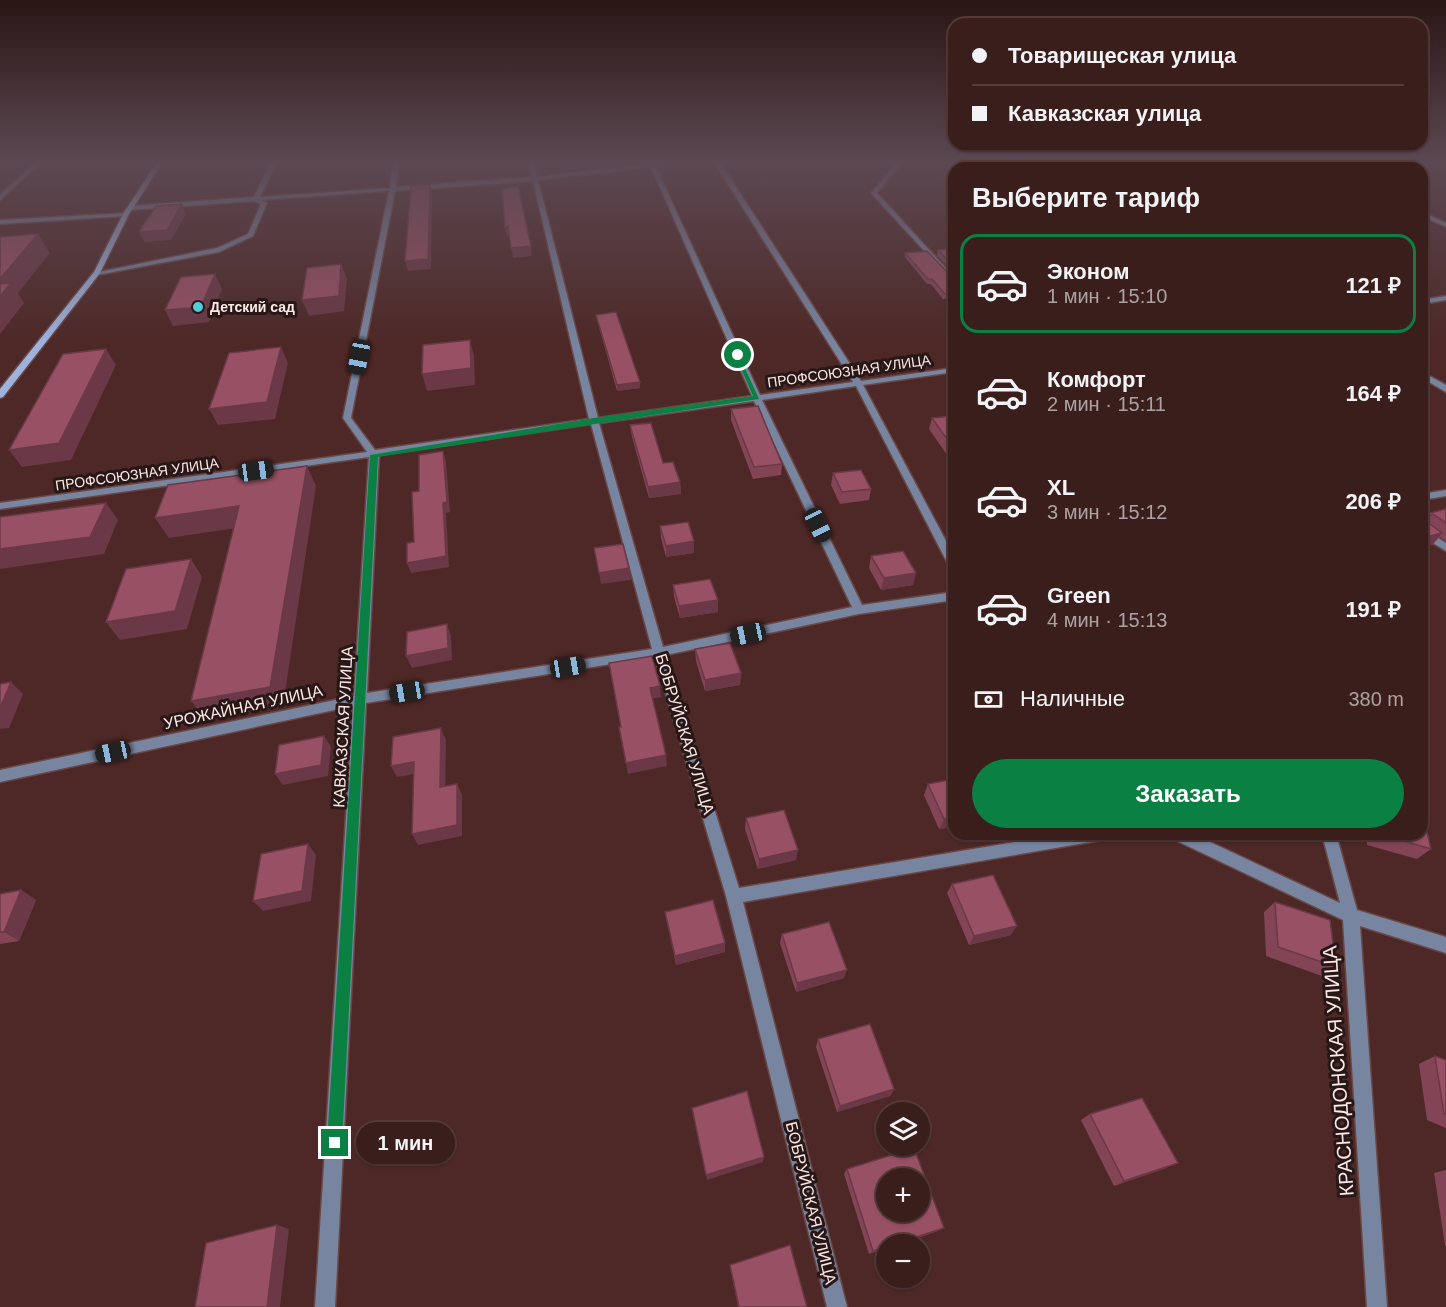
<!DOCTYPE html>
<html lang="ru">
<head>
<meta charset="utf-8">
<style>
  body { margin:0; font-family:Helvetica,sans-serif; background:#452b29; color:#f1f3f6; height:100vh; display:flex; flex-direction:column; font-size:22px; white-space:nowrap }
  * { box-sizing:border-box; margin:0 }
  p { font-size:20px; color:#aba2a3 }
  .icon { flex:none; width:33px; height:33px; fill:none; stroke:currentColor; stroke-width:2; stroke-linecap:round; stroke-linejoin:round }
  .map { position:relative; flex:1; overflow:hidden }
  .drawer { position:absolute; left:948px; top:162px; width:480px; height:678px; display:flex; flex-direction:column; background:#3a1e1c; border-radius:18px; box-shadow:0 2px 4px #0004,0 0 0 2px #543c3b }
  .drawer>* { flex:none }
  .guide { position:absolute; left:948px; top:18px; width:480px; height:132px; border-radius:18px; box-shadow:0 2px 4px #0004,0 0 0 2px #543c3b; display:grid; align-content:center; height:132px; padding:0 24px; background:#3a1e1c }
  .fabs { position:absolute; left:876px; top:1102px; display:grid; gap:12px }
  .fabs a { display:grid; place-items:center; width:54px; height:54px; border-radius:50%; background:#3a1e1c; box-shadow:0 2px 4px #0004,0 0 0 2px #543c3b; font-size:30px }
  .end { position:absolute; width:27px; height:27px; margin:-14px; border:8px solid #0b8043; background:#fff; box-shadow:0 0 0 3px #fff }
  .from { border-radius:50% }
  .bubble { position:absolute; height:42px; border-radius:21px; background:#3a1e1c; box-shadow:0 2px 4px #0004,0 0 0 2px #543c3b; font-size:20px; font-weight:700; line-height:42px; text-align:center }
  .car { position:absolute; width:18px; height:36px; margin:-18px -9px; border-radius:8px; box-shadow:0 0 4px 2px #0007; background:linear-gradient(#222 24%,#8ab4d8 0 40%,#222 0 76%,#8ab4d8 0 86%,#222 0) }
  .guide b { display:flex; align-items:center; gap:21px; height:57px; font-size:22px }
  .guide b+b { border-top:2px solid #543c3b }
  .guide i { width:15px; height:15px; background:#f1f3f6 }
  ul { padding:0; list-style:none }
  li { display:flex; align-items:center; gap:18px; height:99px; margin:0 12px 9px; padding:0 12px; border:3px solid transparent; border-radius:18px }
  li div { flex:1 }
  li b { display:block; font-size:22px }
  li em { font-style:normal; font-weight:700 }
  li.current { border-color:#0b8043 }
  li>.icon { width:54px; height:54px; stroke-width:1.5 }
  h2 { padding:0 24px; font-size:27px; line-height:72px }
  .pay { display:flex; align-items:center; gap:15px; height:66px; padding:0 24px; font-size:22px }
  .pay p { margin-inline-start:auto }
  .button { display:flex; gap:12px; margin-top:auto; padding:12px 24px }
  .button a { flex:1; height:69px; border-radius:36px; background:#0b8043; color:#fff; font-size:24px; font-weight:700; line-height:69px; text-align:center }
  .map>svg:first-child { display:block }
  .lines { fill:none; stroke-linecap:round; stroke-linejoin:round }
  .minor-casing { stroke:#694745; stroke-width:3 }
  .secondary-casing { stroke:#694745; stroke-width:3 }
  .minor { fill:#7785a0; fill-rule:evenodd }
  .secondary { fill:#9db3de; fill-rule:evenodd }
  .wall { fill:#834556 }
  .shaded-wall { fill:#6a3846 }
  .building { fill:#985064; stroke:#6a3846; stroke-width:1.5; fill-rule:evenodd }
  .route { fill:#0b8043 }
  .poi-dot { fill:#52ccd6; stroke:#271716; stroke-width:2 }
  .labels { text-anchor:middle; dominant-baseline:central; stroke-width:6; stroke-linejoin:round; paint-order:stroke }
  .far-poi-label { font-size:14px; font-weight:bold; fill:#fce8e7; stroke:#271716; text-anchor:start }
  .far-street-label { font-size:14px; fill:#fce8e7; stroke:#271716 }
  .street-label { font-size:16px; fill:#fce8e7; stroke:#271716 }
  .near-street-label { font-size:20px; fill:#fce8e7; stroke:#271716 }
</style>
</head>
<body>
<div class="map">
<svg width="1446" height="1307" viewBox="0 0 1446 1307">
  <rect width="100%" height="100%" fill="#4d2826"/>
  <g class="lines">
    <g class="minor-casing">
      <g id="minor">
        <path d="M36 162H42L0 200V195Z"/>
        <path d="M271 162H277L260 197 390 188 393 162H399L396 187 532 177 528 162H534L537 177 649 164 648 162 654 164 687 162 656 167 760 395 853 382 714 162H720L861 381 954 368V372L863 385 954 556V570L949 566 856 386 762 400 862 605 954 592V600L859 614 666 655 739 888 1063 834H1109L1107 839 1102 840 743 902 847 1307H827L726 896 655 657 366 703 335 1307H315L353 706 0 782V770L354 696 369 457 0 509V503L367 452 343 418 389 191 262 200 267 203 253 236 219 252 97 275 94 273 217 248 248 234 261 204 254 201 130 210 127 208 130 206 254 197ZM651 167 752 396 598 418 538 180ZM533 181 589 419 375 450 351 418 395 191ZM754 401 852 607 663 647 599 423ZM591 424 652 649 367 693 379 455Z"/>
        <path d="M897 162H903L877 193 954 277V283L871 193Z"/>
        <path d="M922 162H937L934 164Z"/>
        <path d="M961 162H967L974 168H968Z"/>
        <path d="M1114 162H1121L1131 168H1124Z"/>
        <path d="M1303 162H1310L1322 168H1315Z"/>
        <path d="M1422 212 1446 223V227L1422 216Z"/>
        <path d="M128 213 126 216 0 224V220Z"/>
        <path d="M1446 296V300L1422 304V300Z"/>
        <path d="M1422 372 1446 385V392L1422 378Z"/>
        <path d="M1446 490V496L1422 500V494Z"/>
        <path d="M1422 528 1446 543V551L1422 536Z"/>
        <path d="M1171 834H1193L1340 903 1322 834H1336L1357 910 1446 937V953L1360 926 1387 1307H1367L1343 920 1173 839Z"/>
      </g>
    </g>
    <g class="secondary-casing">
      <path id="secondary" d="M157 162H163L129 214 100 273 3 397 0 398V389L94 272 123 214Z"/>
    </g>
    <use href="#minor" class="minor"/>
    <use href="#secondary" class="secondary"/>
  </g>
  <g class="wall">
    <path d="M954 249V274L937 255 938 250Z"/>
    <path d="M905 253 954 279V298L943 299 931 284H927L905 257Z"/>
    <path d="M596 315 640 382V388L617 391 597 320Z"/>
    <path d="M731 409 782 464 781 475 753 479 731 420Z"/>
    <path d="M954 416V465L929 429 932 418Z"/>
    <path d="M630 425 680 482 681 494 649 498 632 437Z"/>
    <path d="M833 473 871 489 869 500 840 504 831 485Z"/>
    <path d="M1446 509V541L1440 537 1432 545 1422 547V515Z"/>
    <path d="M660 526 694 541V553L666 557 661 538Z"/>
    <path d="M871 556 913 585 881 590 869 568Z"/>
    <path d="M673 585 718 612 680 618 674 597Z"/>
    <path d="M954 599V617L950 611Z"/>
    <path d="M695 649 741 673 740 685 705 691 696 661Z"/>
    <path d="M928 784 954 827 939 829 924 795Z"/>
    <path d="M746 818 796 860 758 869 745 829Z"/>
    <path d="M1366 834H1422L1431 849 1417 859 1367 845Z"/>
    <path d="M952 884 1011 935 969 945 947 893Z"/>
    <path d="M21 890 36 900 19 941 0 944V894Z"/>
    <path d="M1275 902 1336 967 1322 976 1266 956 1264 912Z"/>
    <path d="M665 912 725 952 676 965Z"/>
    <path d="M782 934 844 978 796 992 780 943Z"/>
    <path d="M818 1039 894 1089 890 1096 837 1112 816 1047Z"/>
    <path d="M1435 1056 1446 1060V1128L1427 1120 1419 1064Z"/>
    <path d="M1090 1114 1166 1168 1114 1186 1081 1120Z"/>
    <path d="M847 1169 938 1231 869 1254 844 1174Z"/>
    <path d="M1446 1170V1246L1445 1245 1434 1173Z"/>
    <path d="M730 1265 807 1307H738Z"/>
  </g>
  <g class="shaded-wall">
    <path d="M430 184 432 193 431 269 408 271 405 261Z"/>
    <path d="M182 204 186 214 171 240 144 242 139 232Z"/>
    <path d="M508 226 510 236H507L505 227Z"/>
    <path d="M38 234 50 253 18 293 24 303 0 334V279Z"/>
    <path d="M531 246 532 256 513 258 511 248Z"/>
    <path d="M341 264 347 279 344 311 309 316 302 300Z"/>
    <path d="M215 274 222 289 209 322 173 326 165 310Z"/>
    <path d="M470 340 474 356 475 385 427 391 422 374Z"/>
    <path d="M281 347 288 363 275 419 218 425 209 409Z"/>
    <path d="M106 349 116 365 71 460 22 467 9 450Z"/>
    <path d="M640 382V388L617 391V385Z"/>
    <path d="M443 451 446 461 450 512 446 513 449 567 411 573 407 563 443 503Z"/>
    <path d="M307 466 316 486 283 706 206 720 191 701Z"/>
    <path d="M680 482 681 494 649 498 648 487Z"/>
    <path d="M106 503 118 520 104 554 0 569V549Z"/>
    <path d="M239 506 250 526 169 538 155 518Z"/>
    <path d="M1442 533 1432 545 1422 547V538Z"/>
    <path d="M694 541V553L666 557V546Z"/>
    <path d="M191 559 202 577 187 629 120 640 106 622Z"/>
    <path d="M629 568 631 580 601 584 599 573Z"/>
    <path d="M916 573 913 585 881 590 884 578Z"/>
    <path d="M718 600V612L680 618 679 606Z"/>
    <path d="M447 624 451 636 452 660 412 668 406 656Z"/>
    <path d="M741 673 740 685 705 691V680Z"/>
    <path d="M11 682 23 694 9 728 0 729V708Z"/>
    <path d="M660 686 661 697 651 699 650 688Z"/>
    <path d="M441 728 446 740 445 798 440 787Z"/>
    <path d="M324 736 331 747 328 776 283 785 275 774Z"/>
    <path d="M666 755 667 766 628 774 626 763Z"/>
    <path d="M414 762 420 773 397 777 391 766Z"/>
    <path d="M457 784 462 795V836L418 845 412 834Z"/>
    <path d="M954 817V827L939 829 944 819Z"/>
    <path d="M308 844 316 855 311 901 263 911 253 901Z"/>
    <path d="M798 850 796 860 758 869 759 859Z"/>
    <path d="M21 890 36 900 19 941 4 932Z"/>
    <path d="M1017 926 1011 935 969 945 974 936Z"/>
    <path d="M725 943V952L676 965 675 956Z"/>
    <path d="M847 970 844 978 796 992 797 983Z"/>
    <path d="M894 1089 890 1096 837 1112 840 1106Z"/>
    <path d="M764 1157 763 1162 707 1180 706 1175Z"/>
    <path d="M1178 1163 1166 1168 1114 1186 1124 1181Z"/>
    <path d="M277 1225 289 1229 280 1307H267Z"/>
    <path d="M944 1228 938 1231 897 1245H892Z"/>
    <path d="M886 1247V1248L869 1254 873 1251Z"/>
  </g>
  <g class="building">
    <path d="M430 184 428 259 405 261 411 186Z"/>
    <path d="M518 186 531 246 511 248 508 226 505 227 502 189Z"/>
    <path d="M182 204 167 230 139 232 156 206Z"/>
    <path d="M38 234 0 279V237Z"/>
    <path d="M954 249V267L938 250Z"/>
    <path d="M927 251 954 279V293L945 294 932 279H928L905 253Z"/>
    <path d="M341 264 339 296 302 300 307 268Z"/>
    <path d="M215 274 201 307 165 310 181 277Z"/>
    <path d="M11 283 0 296V284Z"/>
    <path d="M616 312 640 382 617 385 596 315Z"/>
    <path d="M470 340 471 368 422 374 423 345Z"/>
    <path d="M281 347 267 402 209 409 229 353Z"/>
    <path d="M106 349 59 443 9 450 63 354Z"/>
    <path d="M758 406 782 464 754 467 731 409Z"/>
    <path d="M954 416V449L932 418Z"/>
    <path d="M651 423 663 463 673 462 680 482 648 487 630 425Z"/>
    <path d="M443 451 447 502 443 503 446 556 407 563V543L414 542 412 492 419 491V455Z"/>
    <path d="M307 466 270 687 191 701 239 506 155 518 168 485Z"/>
    <path d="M861 470 871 489 842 492 833 473Z"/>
    <path d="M106 503 90 537 0 549V517Z"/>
    <path d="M1446 509V523L1433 514 1429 516 1430 524 1442 533 1422 538V515Z"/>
    <path d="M688 522 694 541 666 546 660 526Z"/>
    <path d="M623 544 629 568 599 573 594 548Z"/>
    <path d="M903 551 916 573 884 578 871 556Z"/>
    <path d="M191 559 175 611 106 622 126 569Z"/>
    <path d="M710 579 718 600 679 606 673 585Z"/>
    <path d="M447 624 448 648 406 656 407 632Z"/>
    <path d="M730 643 741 673 705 680 695 649Z"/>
    <path d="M652 656 660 686 650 688 666 755 626 763 619 727H621L609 663Z"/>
    <path d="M11 682 0 708V684Z"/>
    <path d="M441 728 440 787 457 784V825L412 834 414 762 391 766 393 737Z"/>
    <path d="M324 736 321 765 275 774 279 745Z"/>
    <path d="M954 779V817L944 819 928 784Z"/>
    <path d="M784 810 798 850 759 859 746 818Z"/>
    <path d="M1422 811 1431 849 1380 834H1422Z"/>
    <path d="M308 844 302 891 253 901 261 854Z"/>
    <path d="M993 875 1017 926 974 936 952 884Z"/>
    <path d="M21 890 4 932H0V894Z"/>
    <path d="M713 900 725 943 675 956 665 912Z"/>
    <path d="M1275 902 1330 920 1336 967 1278 947Z"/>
    <path d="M829 922 847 970 797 983 782 934Z"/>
    <path d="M870 1024 894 1089 840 1106 818 1039Z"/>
    <path d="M1435 1056 1446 1060V1114H1444Z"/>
    <path d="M747 1091 764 1157 706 1175 692 1108Z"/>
    <path d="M1142 1098 1178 1163 1124 1181 1090 1114Z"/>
    <path d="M914 1148 944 1228 892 1245H886V1247L873 1251 847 1169ZM886 1179H920V1212H886Z"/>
    <path d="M277 1225 267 1307H195L206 1243Z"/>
    <path d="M790 1245 807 1307H739L730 1265Z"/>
  </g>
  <linearGradient id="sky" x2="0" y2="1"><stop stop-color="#2a1615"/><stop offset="0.47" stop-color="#5c4852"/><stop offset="1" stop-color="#5c4852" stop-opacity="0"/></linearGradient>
  <rect width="1446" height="345" fill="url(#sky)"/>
  <path class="route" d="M738 353 759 399 378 457 342 1143 340 1149 335 1151 329 1149 327 1143 370 455 594 418 753 396 735 355Z"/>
  <circle class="poi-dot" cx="198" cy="307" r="6"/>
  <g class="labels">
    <g class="far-poi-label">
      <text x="210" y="307">Детский сад</text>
    </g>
    <g class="far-street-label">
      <text transform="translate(849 371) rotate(-8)">ПРОФСОЮЗНАЯ УЛИЦА</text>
      <text transform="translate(137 474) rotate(-8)">ПРОФСОЮЗНАЯ УЛИЦА</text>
    </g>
    <g class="street-label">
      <text transform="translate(243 707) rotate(-12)">УРОЖАЙНАЯ УЛИЦА</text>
      <text transform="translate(343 727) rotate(-87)">КАВКАЗСКАЯ УЛИЦА</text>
      <text transform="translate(685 734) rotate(73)">БОБРУЙСКАЯ УЛИЦА</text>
      <text transform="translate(811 1203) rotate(76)">БОБРУЙСКАЯ УЛИЦА</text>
    </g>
    <g class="near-street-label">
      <text transform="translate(1338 1071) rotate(-94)">КРАСНОДОНСКАЯ УЛИЦА</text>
    </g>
  </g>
</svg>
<div class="fabs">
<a><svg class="icon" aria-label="layers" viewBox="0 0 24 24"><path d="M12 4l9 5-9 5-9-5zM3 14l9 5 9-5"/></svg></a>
<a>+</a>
<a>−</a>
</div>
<i class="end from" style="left:738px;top:355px"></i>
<i class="end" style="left:335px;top:1143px"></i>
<div class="bubble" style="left:356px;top:1122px;width:99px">1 мин</div>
<i class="car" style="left:359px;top:357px;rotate:191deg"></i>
<i class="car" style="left:256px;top:471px;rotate:82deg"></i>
<i class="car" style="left:818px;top:525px;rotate:154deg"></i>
<i class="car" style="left:748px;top:634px;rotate:258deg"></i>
<i class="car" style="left:568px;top:667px;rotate:81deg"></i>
<i class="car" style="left:407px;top:692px;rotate:261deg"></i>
<i class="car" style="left:113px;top:752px;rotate:258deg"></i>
<div class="guide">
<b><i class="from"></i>Товарищеская улица</b>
<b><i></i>Кавказская улица</b>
</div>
<section class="drawer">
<h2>Выберите тариф</h2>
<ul>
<li class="current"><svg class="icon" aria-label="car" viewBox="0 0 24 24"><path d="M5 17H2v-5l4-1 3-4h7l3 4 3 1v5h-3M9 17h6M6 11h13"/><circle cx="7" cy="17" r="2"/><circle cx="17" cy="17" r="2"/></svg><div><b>Эконом</b><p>1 мин · 15:10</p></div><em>121 ₽</em></li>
<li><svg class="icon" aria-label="car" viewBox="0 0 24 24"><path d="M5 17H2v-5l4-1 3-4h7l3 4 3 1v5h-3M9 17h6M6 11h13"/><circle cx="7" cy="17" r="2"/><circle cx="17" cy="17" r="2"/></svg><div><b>Комфорт</b><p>2 мин · 15:11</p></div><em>164 ₽</em></li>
<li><svg class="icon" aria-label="car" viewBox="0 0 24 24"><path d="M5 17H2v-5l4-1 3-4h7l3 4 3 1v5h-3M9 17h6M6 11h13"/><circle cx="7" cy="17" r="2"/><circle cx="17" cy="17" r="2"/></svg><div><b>XL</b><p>3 мин · 15:12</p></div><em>206 ₽</em></li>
<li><svg class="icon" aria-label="car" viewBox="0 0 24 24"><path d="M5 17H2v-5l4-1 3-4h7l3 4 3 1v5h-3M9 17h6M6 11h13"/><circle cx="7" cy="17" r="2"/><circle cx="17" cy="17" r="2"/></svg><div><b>Green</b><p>4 мин · 15:13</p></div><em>191 ₽</em></li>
</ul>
<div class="pay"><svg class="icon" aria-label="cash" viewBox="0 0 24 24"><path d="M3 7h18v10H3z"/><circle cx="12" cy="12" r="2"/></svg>Наличные<p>380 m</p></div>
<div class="button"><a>Заказать</a></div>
</section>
</div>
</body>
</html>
